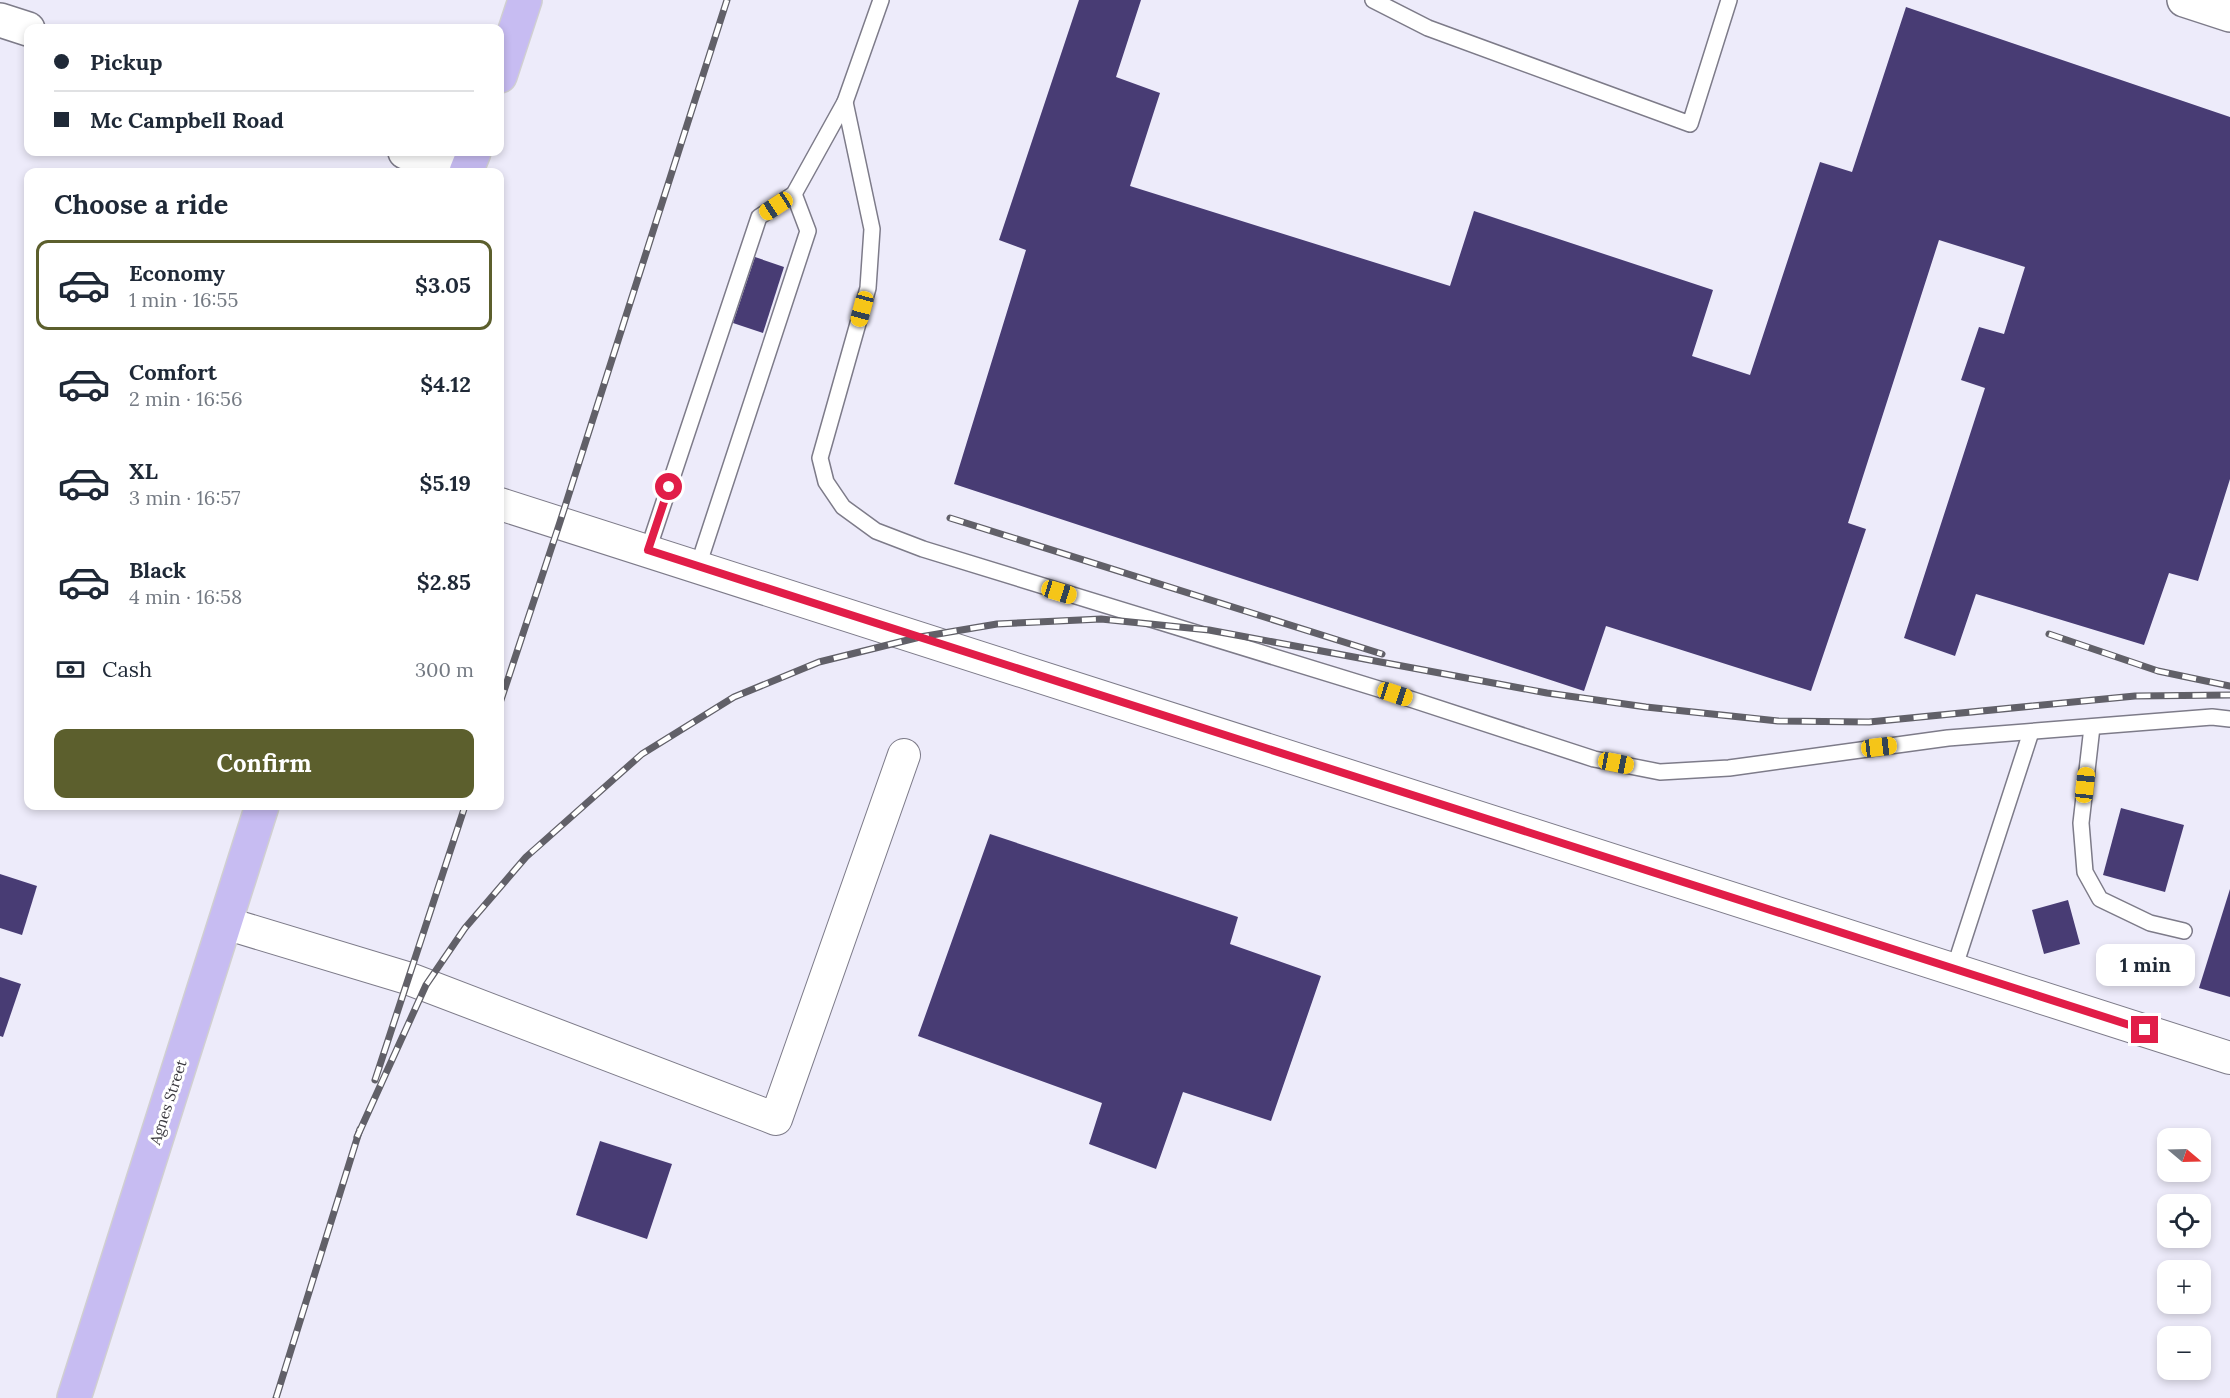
<!DOCTYPE html>
<html lang="en">
<head>
<meta charset="utf-8">
<style>
  body { margin:0; font-family:Lora,serif; background:#f2f2f3; color:#1f2937; height:100vh; display:flex; flex-direction:column; font-size:22px; white-space:nowrap }
  * { box-sizing:border-box; margin:0 }
  p { font-size:20px; color:#747a83 }
  .icon { flex:none; width:33px; height:33px; fill:none; stroke:currentColor; stroke-width:2; stroke-linecap:round; stroke-linejoin:round }
  .map { position:relative; flex:1; overflow:hidden }
  .panel { position:absolute; left:24px; top:168px; width:480px; height:642px; display:flex; flex-direction:column; background:#fff; border-radius:12px; box-shadow:0 3px 9px #0003 }
  .panel>* { flex:none }
  .banner { position:absolute; left:24px; top:24px; width:480px; height:132px; border-radius:12px; box-shadow:0 3px 9px #0003; display:grid; align-content:center; height:132px; padding:0 30px; background:#fff }
  .needle { width:39px; rotate:109deg }
  .controls { position:absolute; left:2157px; top:1128px; display:grid; gap:12px }
  .controls a { display:grid; place-items:center; width:54px; height:54px; border-radius:12px; background:#fff; box-shadow:0 3px 9px #0003; font-size:30px }
  .end { position:absolute; width:27px; height:27px; margin:-14px; border:8px solid #e11d48; background:#fff; box-shadow:0 0 0 3px #fff }
  .from { border-radius:50% }
  .bubble { position:absolute; height:42px; border-radius:12px; background:#fff; box-shadow:0 3px 9px #0003; font-size:20px; font-weight:700; line-height:42px; text-align:center }
  .car { position:absolute; width:18px; height:36px; margin:-18px -9px; border-radius:8px; box-shadow:0 0 4px 2px #0007; background:linear-gradient(#f5c518 24%,#345 0 40%,#f5c518 0 76%,#345 0 86%,#f5c518 0) }
  .banner b { display:flex; align-items:center; gap:21px; height:57px; font-size:22px }
  .banner b+b { border-top:2px solid #e0e1e3 }
  .banner i { width:15px; height:15px; background:#1f2937 }
  ul { padding:0; list-style:none }
  li { display:flex; align-items:center; gap:18px; height:90px; margin:0 12px 9px; padding:0 18px; border:3px solid transparent; border-radius:12px }
  li div { flex:1 }
  li b { display:block; font-size:22px }
  li em { font-style:normal; font-weight:700 }
  li.active { border-color:#5c5f2d }
  li>.icon { width:54px; height:54px; stroke-width:1.5 }
  h2 { padding:0 30px; font-size:27px; line-height:72px }
  .pay { display:flex; align-items:center; gap:15px; height:66px; padding:0 30px; font-size:22px }
  .pay p { margin-inline-start:auto }
  .primary-button { display:flex; gap:12px; margin-top:auto; padding:12px 30px }
  .primary-button a { flex:1; height:69px; border-radius:12px; background:#5c5f2d; color:#fff; font-size:24px; font-weight:700; line-height:69px; text-align:center }
  .map>svg:first-child { display:block }
  .building { fill:#483c74 }
  .lines { fill:none; stroke-linecap:round; stroke-linejoin:round }
  .lane-casing { stroke:#7d7b89; stroke-width:18 }
  .street-casing { stroke:#7d7b89; stroke-width:34 }
  .secondary-casing { stroke:#7d7b89; stroke-width:36 }
  .primary-casing { stroke:#d0cfd1; stroke-width:36 }
  .lane { stroke:#fff; stroke-width:15 }
  .street { stroke:#fff; stroke-width:32 }
  .secondary { stroke:#fff; stroke-width:33 }
  .primary { stroke:#c7bcf2; stroke-width:33 }
  .rail-casing { stroke:#616068; stroke-width:7 }
  .rail { stroke:#fff; stroke-width:4.5; stroke-dasharray:14; stroke-linecap:butt }
  .route { stroke:#e11d48; stroke-width:8 }
  .labels { text-anchor:middle; dominant-baseline:central; stroke-width:6; stroke-linejoin:round; paint-order:stroke }
  .street-label { font-size:15px; fill:#3a393f; stroke:#fff }
</style>
</head>
<body>
<div class="map">
<svg width="2230" height="1398" viewBox="0 0 2230 1398">
  <rect width="100%" height="100%" fill="#edebfa"/>
  <g class="building">
    <path d="M1079 0H1141L1116 77 1160 93 1130 186 1450 286 1474 211 1713 290 1692 356 1750 375 1820 162 1852 172 1906 7 2230 117V479L2198 581 2169 573 2144 645 1976 594 1955 656 1904 638 1985 388 1961 380 1979 327 2004 334 2025 267 1939 240 1848 523 1866 529 1811 691 1606 626 1584 691 954 484 1026 250 999 240Z"/>
    <path d="M755 257 784 267 763 333 733 323Z"/>
    <path d="M2121 808 2184 825 2165 892 2103 875Z"/>
    <path d="M990 834 1238 917 1230 944 1321 976 1271 1121 1183 1092 1156 1169 1089 1144 1102 1103 918 1036Z"/>
    <path d="M0 874 37 886 22 935 0 928Z"/>
    <path d="M2230 889V997L2199 988Z"/>
    <path d="M2068 900 2080 944 2044 954 2032 910Z"/>
    <path d="M0 977 21 984 3 1037 0 1036Z"/>
    <path d="M600 1141 672 1164 647 1239 576 1215Z"/>
  </g>
  <g class="lines">
    <g class="lane-casing">
      <g id="lane">
        <path d="M1373 0 1428 28 1690 124 1729 0"/>
        <path d="M845 102 872 229 868 288 820 458 826 482 843 507 876 531 923 549 1395 694 1594 759 1660 772 1729 768 1948 738 2212 717 2230 719"/>
        <path d="M648 550 759 217 794 194 845 102 881 0"/>
        <path d="M698 566 808 231 794 194"/>
        <path d="M2092 727 2081 823 2085 872 2100 899 2150 923 2184 931"/>
        <path d="M1954 969 2031 732"/>
      </g>
    </g>
    <g class="street-casing">
      <g id="street">
        <path d="M500 504 2230 1058"/>
        <path d="M225 923 407 978 776 1119 904 755"/>
      </g>
    </g>
    <g class="secondary-casing">
      <g id="secondary">
        <path d="M2184 0 2230 15"/>
        <path d="M0 20 28 29"/>
        <path d="M405 152 467 172"/>
      </g>
    </g>
    <g class="primary-casing">
      <g id="primary">
        <path d="M500 76 525 0"/>
        <path d="M466 172 474 152"/>
        <path d="M74 1398 262 806"/>
      </g>
    </g>
    <use href="#lane" class="lane"/>
    <use href="#street" class="street"/>
    <use href="#secondary" class="secondary"/>
    <use href="#primary" class="primary"/>
    <g class="rail-casing">
      <g id="rail">
        <path d="M950 518 1382 654"/>
        <path d="M2049 634 2158 671 2230 686"/>
        <path d="M500 703 560 522 727 0"/>
        <path d="M375 1080 465 806"/>
        <path d="M357 1137 426 985 465 928 526 857 642 754 734 697 819 662 920 637 997 624 1101 619 1209 630 1547 693 1646 707 1778 721 1869 722 2135 696 2230 695"/>
        <path d="M276 1398 360 1129"/>
      </g>
    </g>
    <use href="#rail" class="rail"/>
  </g>
  <g class="lines">
    <path class="route" d="M669 487 648 550 2145 1030"/>
  </g>
  <g class="labels">
    <g class="street-label">
      <text transform="translate(168 1102) rotate(-72)">Agnes Street</text>
    </g>
  </g>
</svg>
<div class="controls">
<a><svg class="needle" viewBox="-14 -14 28 28"><path d="M0-13l5 13h-10z" fill="#e53935"/><path d="M0 13l5-13h-10z" fill="#747a83"/></svg></a>
<a><svg class="icon" aria-label="locate" viewBox="0 0 24 24"><circle cx="12" cy="12" r="6"/><path d="M12 2v4M12 18v4M2 12h4M18 12h4"/></svg></a>
<a>+</a>
<a>−</a>
</div>
<i class="end from" style="left:669px;top:487px"></i>
<i class="end" style="left:2145px;top:1030px"></i>
<div class="bubble" style="left:2096px;top:944px;width:99px">1 min</div>
<i class="car" style="left:776px;top:206px;rotate:237deg"></i>
<i class="car" style="left:862px;top:309px;rotate:195deg"></i>
<i class="car" style="left:1059px;top:592px;rotate:107deg"></i>
<i class="car" style="left:1395px;top:694px;rotate:108deg"></i>
<i class="car" style="left:1879px;top:747px;rotate:83deg"></i>
<i class="car" style="left:1616px;top:763px;rotate:101deg"></i>
<i class="car" style="left:2085px;top:785px;rotate:6deg"></i>
<div class="banner">
<b><i class="from"></i>Pickup</b>
<b><i></i>Mc Campbell Road</b>
</div>
<section class="panel">
<h2>Choose a ride</h2>
<ul>
<li class="active"><svg class="icon" aria-label="car" viewBox="0 0 24 24"><path d="M5 17H2v-5l4-1 3-4h7l3 4 3 1v5h-3M9 17h6M6 11h13"/><circle cx="7" cy="17" r="2"/><circle cx="17" cy="17" r="2"/></svg><div><b>Economy</b><p>1 min · 16:55</p></div><em>$3.05</em></li>
<li><svg class="icon" aria-label="car" viewBox="0 0 24 24"><path d="M5 17H2v-5l4-1 3-4h7l3 4 3 1v5h-3M9 17h6M6 11h13"/><circle cx="7" cy="17" r="2"/><circle cx="17" cy="17" r="2"/></svg><div><b>Comfort</b><p>2 min · 16:56</p></div><em>$4.12</em></li>
<li><svg class="icon" aria-label="car" viewBox="0 0 24 24"><path d="M5 17H2v-5l4-1 3-4h7l3 4 3 1v5h-3M9 17h6M6 11h13"/><circle cx="7" cy="17" r="2"/><circle cx="17" cy="17" r="2"/></svg><div><b>XL</b><p>3 min · 16:57</p></div><em>$5.19</em></li>
<li><svg class="icon" aria-label="car" viewBox="0 0 24 24"><path d="M5 17H2v-5l4-1 3-4h7l3 4 3 1v5h-3M9 17h6M6 11h13"/><circle cx="7" cy="17" r="2"/><circle cx="17" cy="17" r="2"/></svg><div><b>Black</b><p>4 min · 16:58</p></div><em>$2.85</em></li>
</ul>
<div class="pay"><svg class="icon" aria-label="cash" viewBox="0 0 24 24"><path d="M3 7h18v10H3z"/><circle cx="12" cy="12" r="2"/></svg>Cash<p>300 m</p></div>
<div class="primary-button"><a>Confirm</a></div>
</section>
</div>
</body>
</html>
